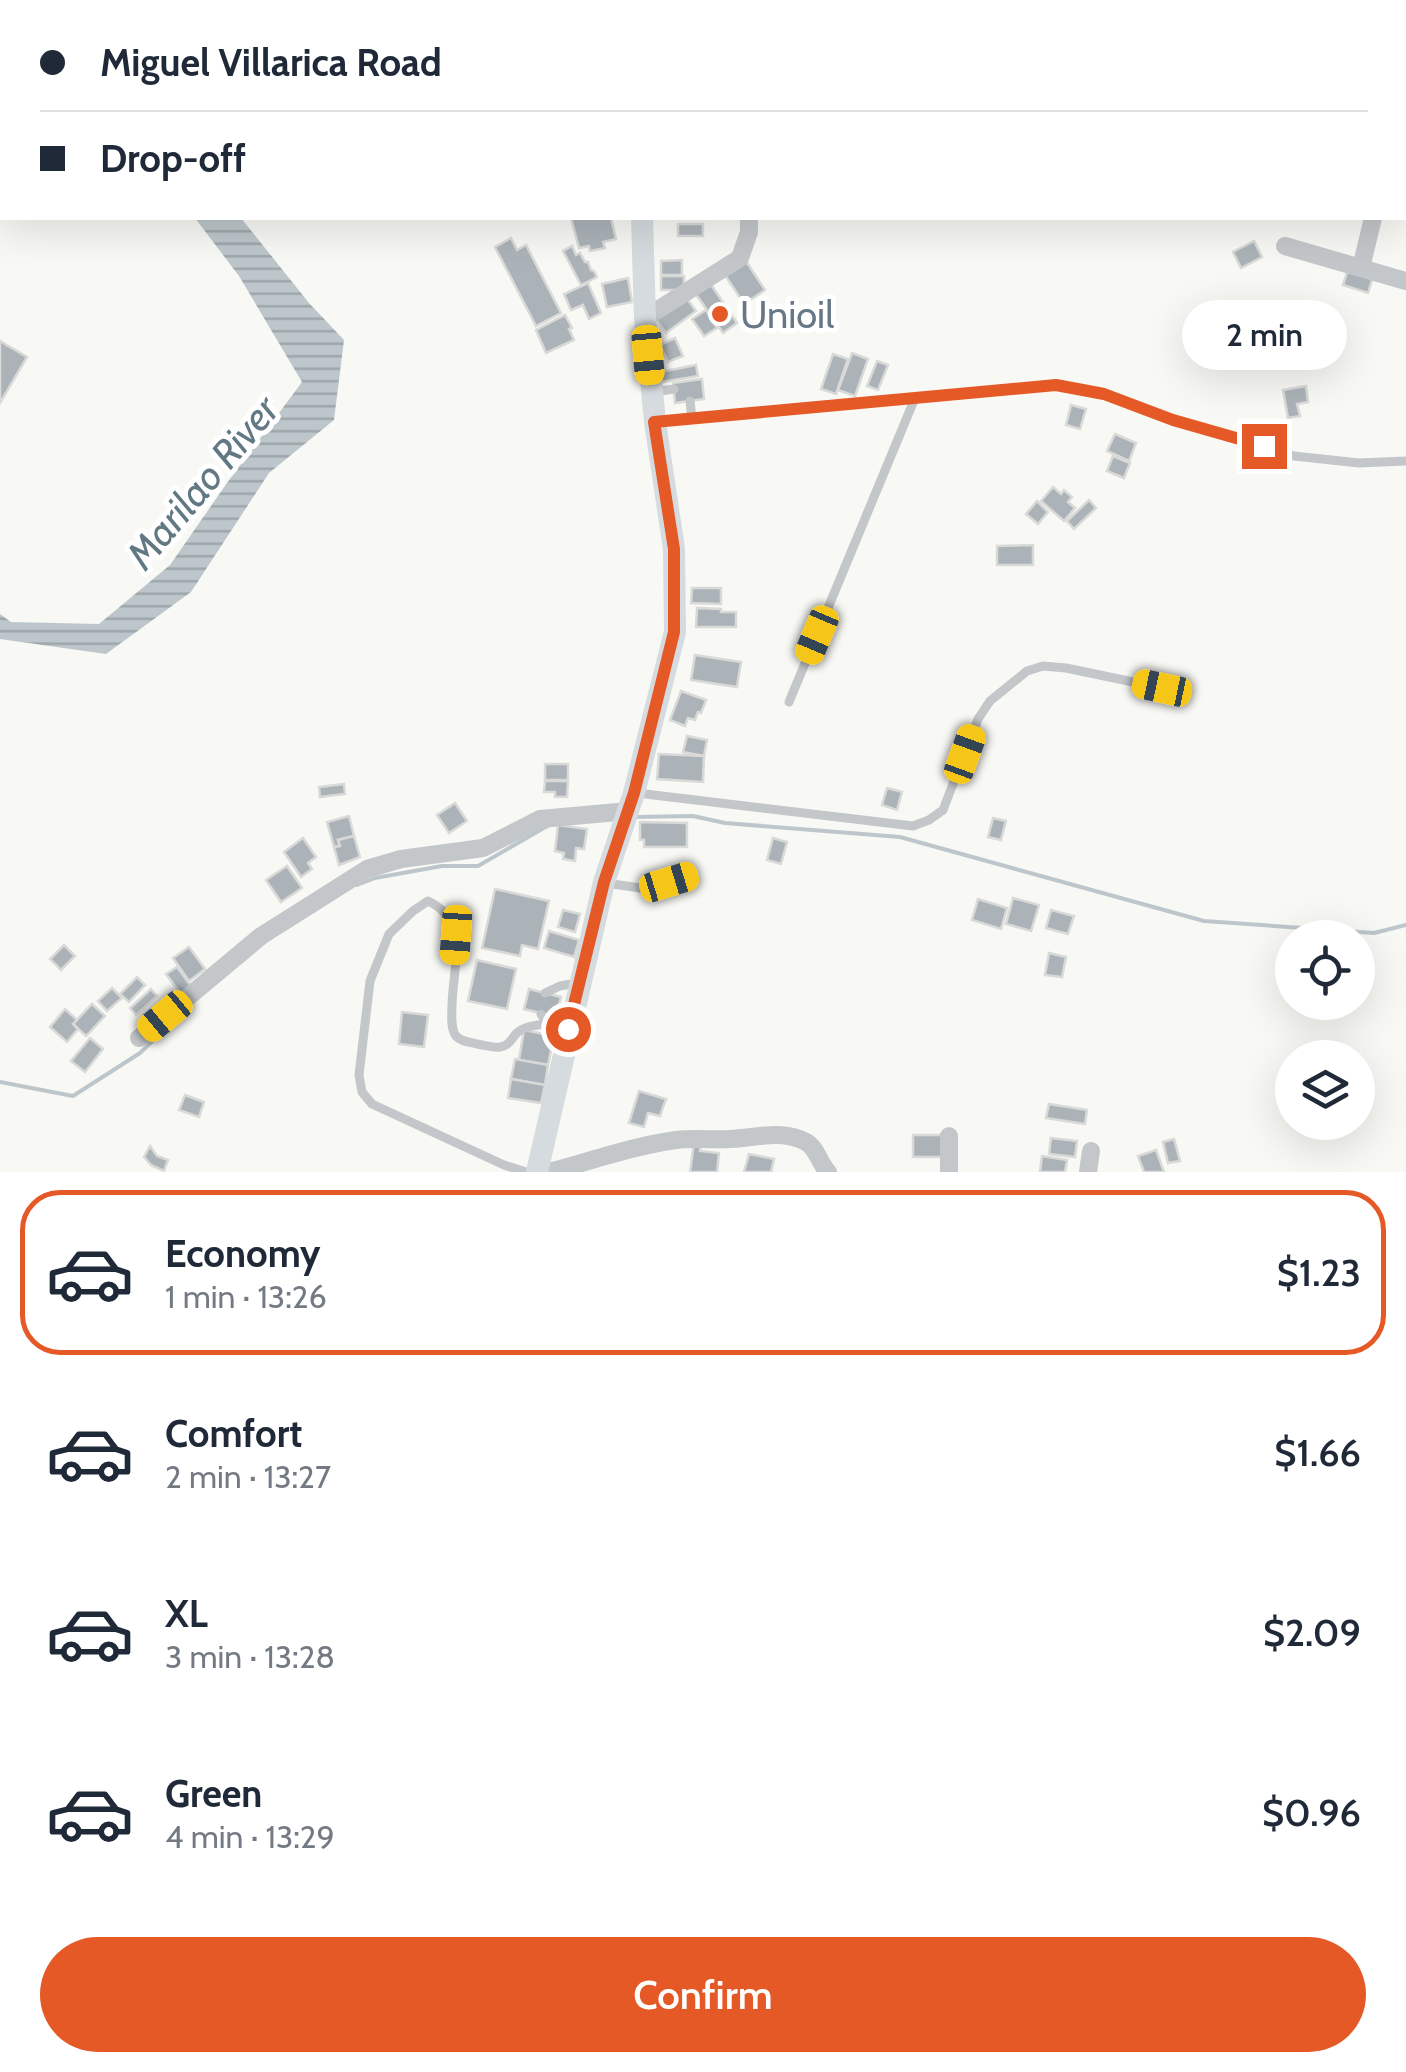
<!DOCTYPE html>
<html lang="en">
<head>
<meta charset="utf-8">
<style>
  body { margin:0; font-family:Cabin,sans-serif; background:#f6f6f7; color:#1f2937; height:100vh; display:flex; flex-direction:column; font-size:38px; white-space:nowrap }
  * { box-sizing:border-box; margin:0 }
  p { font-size:32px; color:#747a83 }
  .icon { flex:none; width:55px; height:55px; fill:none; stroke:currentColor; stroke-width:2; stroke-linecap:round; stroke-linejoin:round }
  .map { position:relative; height:1172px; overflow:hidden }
  .panel { display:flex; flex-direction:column; background:#fff; flex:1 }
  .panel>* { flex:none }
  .guide { position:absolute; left:0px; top:0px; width:1408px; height:220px; box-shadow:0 10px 40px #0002; display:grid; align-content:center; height:220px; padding:0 40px; background:#fff }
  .tools { position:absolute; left:1275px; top:920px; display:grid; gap:20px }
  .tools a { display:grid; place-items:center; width:100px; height:100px; border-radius:50%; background:#fff; box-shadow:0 10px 40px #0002; font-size:50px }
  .end { position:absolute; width:45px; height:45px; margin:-22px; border:12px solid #e55927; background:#fff; box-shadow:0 0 0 5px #fff }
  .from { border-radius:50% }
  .bubble { position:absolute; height:70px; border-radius:35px; background:#fff; box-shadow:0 10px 40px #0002; font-size:32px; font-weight:600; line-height:70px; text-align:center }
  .car { position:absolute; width:30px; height:60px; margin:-30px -15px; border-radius:12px; box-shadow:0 0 8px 2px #0007; background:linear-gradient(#f5c518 24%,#345 0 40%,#f5c518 0 76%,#345 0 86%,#f5c518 0) }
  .guide b { display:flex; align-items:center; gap:35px; height:95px; font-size:38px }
  .guide b+b { border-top:2px solid #e0e1e3 }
  .guide i { width:25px; height:25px; background:#1f2937 }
  ul { padding:18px 0 0; list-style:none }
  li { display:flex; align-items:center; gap:30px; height:165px; margin:0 20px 15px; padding:0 20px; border:5px solid transparent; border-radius:40px }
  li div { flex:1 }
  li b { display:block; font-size:38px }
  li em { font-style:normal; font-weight:600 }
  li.selected { border-color:#e55927 }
  li>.icon { width:90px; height:90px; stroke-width:1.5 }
  .action { display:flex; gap:20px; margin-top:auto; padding:20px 40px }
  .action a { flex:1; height:115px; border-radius:60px; background:#e55927; color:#fff; font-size:40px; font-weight:600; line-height:115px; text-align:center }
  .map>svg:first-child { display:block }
  .water { fill:url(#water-rules) }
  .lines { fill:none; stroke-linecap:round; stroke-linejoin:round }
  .stream { stroke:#bdc7cb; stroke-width:4 }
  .building { fill:#abb3b9; stroke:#d9d9d7; stroke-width:2.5 }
  .service { stroke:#c3c7ca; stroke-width:9 }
  .minor { stroke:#c3c7ca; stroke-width:18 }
  .secondary { stroke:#d6dbdf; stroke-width:22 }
  .route { stroke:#e55927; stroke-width:12 }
  .poi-dot { fill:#e55927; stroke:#fff; stroke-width:4 }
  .labels { text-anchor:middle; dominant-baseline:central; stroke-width:10; stroke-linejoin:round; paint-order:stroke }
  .poi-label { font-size:38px; fill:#667786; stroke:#fff; text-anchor:start }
  .water-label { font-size:40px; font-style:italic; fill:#627882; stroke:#fff }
</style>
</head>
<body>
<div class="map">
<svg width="1406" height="1172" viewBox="0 0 1406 1172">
  <defs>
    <pattern id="water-rules" width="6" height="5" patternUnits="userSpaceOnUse" patternTransform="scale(2.5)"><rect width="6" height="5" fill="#bdc7cb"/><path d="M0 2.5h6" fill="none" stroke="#9da6aa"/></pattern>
  </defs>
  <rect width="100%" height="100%" fill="#f8f8f5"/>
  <path class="water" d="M195 218H241L309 303 344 340 334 420 269 473 191 592 106 654 0 639V614L11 622 99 624 170 565 227 483 302 382 239 276Z"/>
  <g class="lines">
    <g class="stream">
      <path d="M635 817 693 816 725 823 900 837 1204 921 1374 933 1406 925"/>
      <path d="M357 885 375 878 442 866H478L549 825"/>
      <path d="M0 1082 73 1096 140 1053 173 1021"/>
    </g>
  </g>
  <g class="building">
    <path d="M571 218H611L616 239 603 242 605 248 590 251 589 246 579 248Z"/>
    <rect x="678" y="224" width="25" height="12"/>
    <path d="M511 238 517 250 526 245 561 313 536 326 495 247Z"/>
    <path d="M1254 241 1262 257 1241 268 1233 252Z"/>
    <path d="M572 246 576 255 580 253 585 262H588L591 270 594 271 597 277 581 285 563 251Z"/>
    <path d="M744 258 765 290 744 304 723 272Z"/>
    <path d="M682 260V275H661V261Z"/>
    <path d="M1348 269 1373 277 1368 293 1343 285Z"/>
    <rect x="661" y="276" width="23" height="14"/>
    <path d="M628 278 632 302 607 307 602 284Z"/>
    <path d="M708 280 737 323 723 333 693 290Z"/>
    <path d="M588 283 601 313 589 319 583 305 571 310 564 294Z"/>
    <path d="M685 296 696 311 666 333 655 318Z"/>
    <path d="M706 310 717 328 704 336 692 319Z"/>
    <path d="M565 315 572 328 569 329 574 340 546 353 536 330Z"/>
    <path d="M675 338 683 356 668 362 660 345Z"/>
    <path d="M0 341 27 357 0 403Z"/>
    <path d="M852 353 868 359 855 396 838 390Z"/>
    <path d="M833 354 848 359 836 394 821 389Z"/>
    <path d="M877 361 888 365 878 390 867 386Z"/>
    <path d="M696 365 698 376 662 382 660 372Z"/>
    <path d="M702 379 704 399 675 403 673 383Z"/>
    <path d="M1306 386 1308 402 1297 404 1300 416 1288 418 1283 390Z"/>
    <path d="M1071 405 1086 409 1080 429 1066 425Z"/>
    <path d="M1115 434 1136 443 1129 461 1107 451Z"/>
    <path d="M1113 456 1130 463 1124 478 1107 471Z"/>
    <path d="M1053 487 1061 494 1064 490 1072 497 1068 502 1075 508 1064 521 1041 501Z"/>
    <path d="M1089 500 1096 508 1074 529 1067 521Z"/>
    <path d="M1037 501 1048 512 1038 524 1026 514Z"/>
    <path d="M1033 545V565H997V546Z"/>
    <path d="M692 588H721V604L691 603Z"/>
    <path d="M697 608 721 609V612H736V627H696Z"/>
    <path d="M695 655 741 662 737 687 691 680Z"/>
    <path d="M681 691 706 700 701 713 698 712 695 720 688 718 685 726 670 720Z"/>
    <path d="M687 736 707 740 704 756 683 752Z"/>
    <path d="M659 754 704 756 703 782 657 779Z"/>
    <rect x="545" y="764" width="23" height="16"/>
    <path d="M545 781H568L567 797H555V792H544Z"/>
    <path d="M344 784 345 794 320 797 319 787Z"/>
    <path d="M887 788 902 792 897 810 882 805Z"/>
    <path d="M455 803 467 821 449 833 437 815Z"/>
    <path d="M349 816 354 836 338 840 340 846 334 847 327 822Z"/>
    <path d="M993 818 1006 821 1001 840 988 837Z"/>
    <path d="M640 822 687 823V847H644V840H640Z"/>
    <path d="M558 825 587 829 584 849 576 848 575 861 563 859 564 853 555 851Z"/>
    <path d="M354 836 360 857 339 865 334 847 340 846 338 840Z"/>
    <path d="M303 838 316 857 308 863 312 869 301 877 284 852Z"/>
    <path d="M773 838 787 842 781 864 767 860Z"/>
    <path d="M287 866 302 888 281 902 266 880Z"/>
    <path d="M495 889 549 901 538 949 522 945 520 956 482 948Z"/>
    <path d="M1013 898 1039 905 1031 931 1006 924Z"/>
    <path d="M978 899 1007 908 1001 929 972 920Z"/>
    <path d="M563 910 580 914 575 932 558 927Z"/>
    <path d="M1051 910 1074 916 1068 934 1046 928Z"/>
    <path d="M549 931 579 940 574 957 544 948Z"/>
    <path d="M64 945 75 956 61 970 50 959Z"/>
    <path d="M189 947 205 969 189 981 173 958Z"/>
    <path d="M1049 953 1066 957 1062 977 1045 975Z"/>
    <path d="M477 960 516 969 507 1009 468 1001Z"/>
    <path d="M177 967 191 986 181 994 166 974Z"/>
    <path d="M137 977 145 985 129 1002 120 994Z"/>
    <path d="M112 988 122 998 107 1011 98 1001Z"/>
    <path d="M151 989 157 996 136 1015 130 1008Z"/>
    <path d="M529 989 561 997 556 1017 524 1009Z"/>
    <path d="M92 1004 105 1016 86 1036 73 1024Z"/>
    <path d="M65 1009 77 1020 73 1024 78 1029 67 1042 50 1027Z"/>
    <path d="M402 1012 428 1015 424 1047 399 1044Z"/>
    <path d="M524 1030 554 1036 548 1065 519 1060Z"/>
    <path d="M90 1038 103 1049 85 1072 71 1061Z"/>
    <path d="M515 1059 548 1065 545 1085 511 1079Z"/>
    <path d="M511 1079 545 1085 541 1103 508 1098Z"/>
    <path d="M639 1091 666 1099 660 1116 648 1113 644 1127 629 1123Z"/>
    <path d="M185 1095 204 1102 199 1117 179 1110Z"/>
    <path d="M1049 1104 1087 1110 1085 1124 1046 1118Z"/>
    <rect x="913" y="1135" width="33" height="22"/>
    <path d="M1051 1138 1077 1141 1075 1157 1049 1154Z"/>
    <path d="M1174 1139 1180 1161 1168 1163 1163 1142Z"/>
    <path d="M694 1142 701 1143 700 1151 719 1153 717 1172H690Z"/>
    <path d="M150 1146 157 1156 168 1160 164 1171 151 1165 144 1157Z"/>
    <path d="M1156 1150 1164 1172H1144L1138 1156Z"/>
    <path d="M749 1154 774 1159 771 1172H773H744Z"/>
    <path d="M1042 1156 1067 1160 1065 1172H1040Z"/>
  </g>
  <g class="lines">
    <g class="service">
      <path d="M1370 0 1373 2"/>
      <path d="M1317 2 1319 0"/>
      <path d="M654 392 674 389"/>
      <path d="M690 401 692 419"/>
      <path d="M657 422 1056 385 1104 394 1173 420 1294 456 1359 463 1406 461"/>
      <path d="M789 702 915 398"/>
      <path d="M637 793 913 826 929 820 943 810 978 719 990 701 1027 671 1043 666 1066 668 1162 688"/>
      <path d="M606 883 647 889 691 875"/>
      <path d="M545 993 560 986 577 983"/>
      <path d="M541 1014 547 1024 567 1028"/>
      <path d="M526 1172 504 1165 372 1104 362 1092 359 1075 370 981 389 934 413 911 428 901C470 920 453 967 452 1005 452 1014 450 1028 456 1036 461 1042 470 1042 477 1044 484 1045 494 1048 500 1047 510 1046 511 1038 518 1032 526 1026 537 1025 547 1024"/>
    </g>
    <g class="minor">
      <path d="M200 0 202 2"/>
      <path d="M384 0 387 2"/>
      <path d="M262 2 264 0"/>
      <path d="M327 2 329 0"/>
      <path d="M768 2 769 0"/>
      <path d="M1405 46 1406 44"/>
      <path d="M1405 126 1406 124"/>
      <path d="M1285 246 1406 281"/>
      <path d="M1361 268 1373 218"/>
      <path d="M645 318 740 258 749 232V218"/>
      <path d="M139 1038 261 936 367 869 401 859 483 848 540 819 629 811"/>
      <path d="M949 1136V1172"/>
      <path d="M549 1172C591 1161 633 1146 676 1140 694 1138 712 1140 730 1139 756 1138 781 1129 806 1142 817 1148 819 1163 828 1172"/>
      <path d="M1088 1172 1091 1151"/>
    </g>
    <g class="secondary">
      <path d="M632 0V2"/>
      <path d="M537 1172 604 882 634 793 675 632 674 549 655 422 645 318 642 218"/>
    </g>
  </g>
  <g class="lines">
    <path class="route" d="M568 1029 604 882 634 793 674 632V549L654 422 1056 385 1104 394 1173 420 1264 446"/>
  </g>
  <circle class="poi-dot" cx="720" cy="314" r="10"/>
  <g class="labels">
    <g class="poi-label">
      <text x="740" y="314">Unioil</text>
    </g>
    <g class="water-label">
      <text transform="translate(202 482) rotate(-50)">Marilao River</text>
    </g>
  </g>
</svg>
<div class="tools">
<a><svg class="icon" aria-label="locate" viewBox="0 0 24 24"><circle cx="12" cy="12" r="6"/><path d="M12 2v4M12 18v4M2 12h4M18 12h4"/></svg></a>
<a><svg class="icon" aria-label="layers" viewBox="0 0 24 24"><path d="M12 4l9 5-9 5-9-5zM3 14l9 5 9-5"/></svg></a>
</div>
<i class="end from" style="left:568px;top:1029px"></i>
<i class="end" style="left:1264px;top:446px"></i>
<div class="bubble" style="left:1182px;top:300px;width:165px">2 min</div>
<i class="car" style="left:648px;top:355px;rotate:175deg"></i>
<i class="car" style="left:817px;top:635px;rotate:203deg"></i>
<i class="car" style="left:1162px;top:688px;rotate:282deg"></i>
<i class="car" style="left:965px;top:754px;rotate:20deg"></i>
<i class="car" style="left:669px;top:882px;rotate:73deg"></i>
<i class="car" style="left:456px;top:935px;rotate:184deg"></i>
<i class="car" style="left:165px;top:1016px;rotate:230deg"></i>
<div class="guide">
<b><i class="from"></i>Miguel Villarica Road</b>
<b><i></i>Drop-off</b>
</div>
</div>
<section class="panel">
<ul>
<li class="selected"><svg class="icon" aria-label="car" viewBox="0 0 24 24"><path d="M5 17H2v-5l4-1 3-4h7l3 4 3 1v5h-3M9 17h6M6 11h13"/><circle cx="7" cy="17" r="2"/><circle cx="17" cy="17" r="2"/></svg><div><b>Economy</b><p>1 min · 13:26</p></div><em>$1.23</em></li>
<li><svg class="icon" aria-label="car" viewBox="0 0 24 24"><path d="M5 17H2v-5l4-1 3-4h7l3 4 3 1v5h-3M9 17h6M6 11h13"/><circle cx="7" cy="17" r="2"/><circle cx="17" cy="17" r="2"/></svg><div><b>Comfort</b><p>2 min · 13:27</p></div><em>$1.66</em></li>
<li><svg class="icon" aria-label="car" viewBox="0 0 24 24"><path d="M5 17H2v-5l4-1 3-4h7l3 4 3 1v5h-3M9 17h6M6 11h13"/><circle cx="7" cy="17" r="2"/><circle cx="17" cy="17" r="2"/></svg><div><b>XL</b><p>3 min · 13:28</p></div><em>$2.09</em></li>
<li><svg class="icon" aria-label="car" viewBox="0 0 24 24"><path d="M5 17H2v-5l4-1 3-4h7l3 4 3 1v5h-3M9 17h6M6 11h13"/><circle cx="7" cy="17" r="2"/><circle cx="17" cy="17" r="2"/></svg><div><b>Green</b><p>4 min · 13:29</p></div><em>$0.96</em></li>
</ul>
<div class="action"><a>Confirm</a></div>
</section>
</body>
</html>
